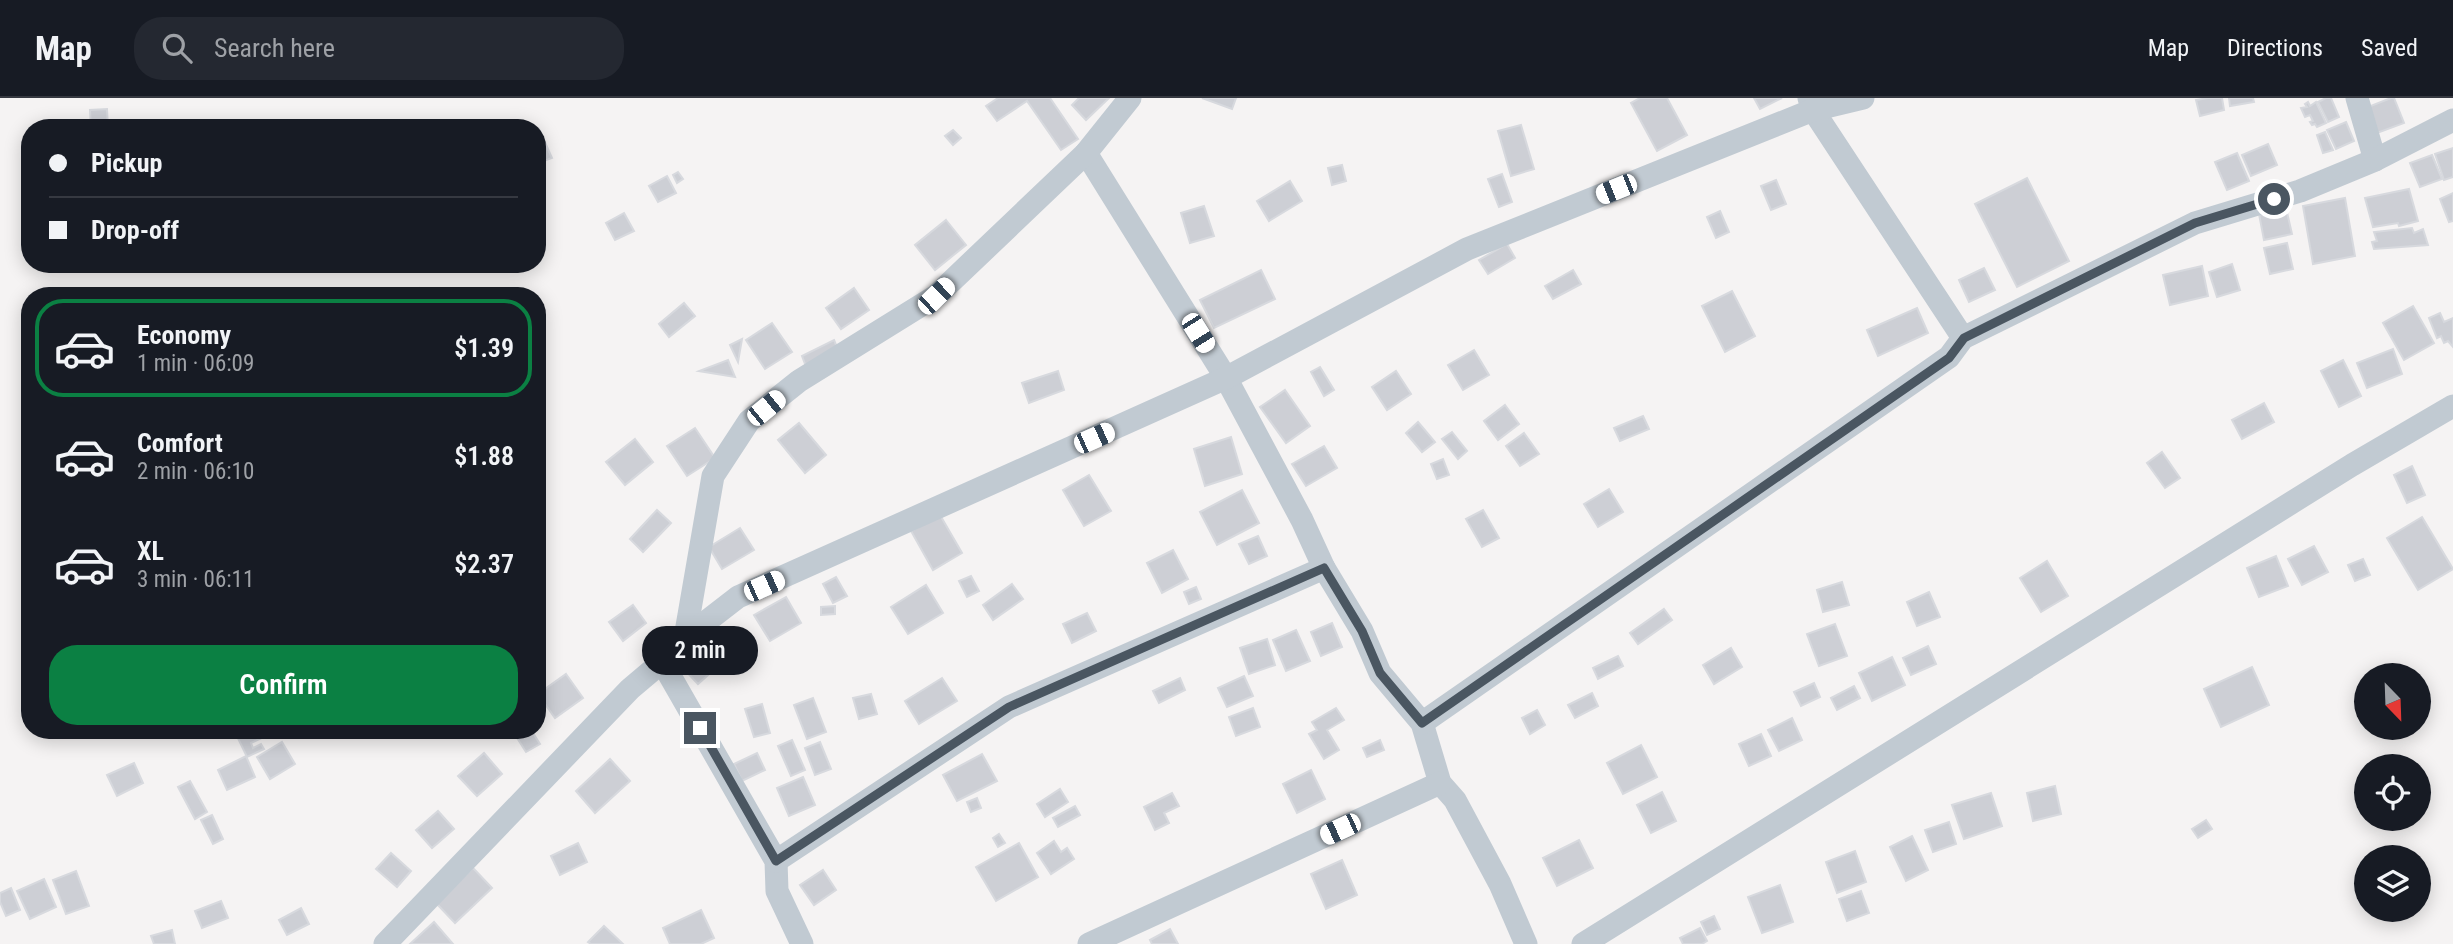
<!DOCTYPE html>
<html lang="en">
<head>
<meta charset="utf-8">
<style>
  body { margin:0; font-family:"Roboto Condensed",sans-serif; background:#242831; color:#f1f3f6; height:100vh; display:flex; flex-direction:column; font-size:26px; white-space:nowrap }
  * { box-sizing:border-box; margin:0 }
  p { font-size:23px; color:#9ea1a6 }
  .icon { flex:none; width:38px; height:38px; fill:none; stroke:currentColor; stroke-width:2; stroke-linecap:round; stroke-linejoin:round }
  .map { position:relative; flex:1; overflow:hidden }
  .side { position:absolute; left:21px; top:189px; width:525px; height:452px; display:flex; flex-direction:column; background:#171b24; border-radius:28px; box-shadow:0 4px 18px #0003 }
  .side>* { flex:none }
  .hud { position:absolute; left:21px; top:21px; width:525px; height:154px; border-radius:28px; box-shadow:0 4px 18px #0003; display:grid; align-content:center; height:154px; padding:0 28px; background:#171b24 }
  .needle { width:46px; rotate:157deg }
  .tools { position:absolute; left:2354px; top:565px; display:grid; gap:14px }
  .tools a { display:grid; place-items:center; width:77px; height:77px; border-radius:50%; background:#171b24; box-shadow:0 4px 18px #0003; font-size:35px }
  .end { position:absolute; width:32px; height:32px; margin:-16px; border:9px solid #4a5661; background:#fff; box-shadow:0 0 0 4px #fff }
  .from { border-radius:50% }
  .bubble { position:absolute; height:49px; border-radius:24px; background:#171b24; box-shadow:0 4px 18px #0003; font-size:23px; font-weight:600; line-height:49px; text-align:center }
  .car { position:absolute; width:21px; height:42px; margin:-21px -10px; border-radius:9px; box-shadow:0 0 5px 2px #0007; background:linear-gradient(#fff 24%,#345 0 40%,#fff 0 76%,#345 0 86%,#fff 0) }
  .hud b { display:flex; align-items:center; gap:24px; height:66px; font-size:26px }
  .hud b+b { border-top:2px solid #363941 }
  .hud i { width:18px; height:18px; background:#f1f3f6 }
  ul { padding:12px 0 0; list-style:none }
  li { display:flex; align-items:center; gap:21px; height:98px; margin:0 14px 10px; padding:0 14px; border:4px solid transparent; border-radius:28px }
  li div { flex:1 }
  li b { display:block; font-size:26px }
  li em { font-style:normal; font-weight:600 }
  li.on { border-color:#0b8043 }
  li>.icon { width:63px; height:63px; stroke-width:1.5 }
  .cta { display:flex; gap:14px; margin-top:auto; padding:14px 28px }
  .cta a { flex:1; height:80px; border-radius:28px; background:#0b8043; color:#fff; font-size:28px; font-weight:600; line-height:80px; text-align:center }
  header { display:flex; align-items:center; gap:42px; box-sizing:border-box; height:98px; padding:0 35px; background:#171b24; border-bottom:2px solid #363941 }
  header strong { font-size:33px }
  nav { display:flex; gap:38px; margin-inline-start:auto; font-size:24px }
  .search { width:490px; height:63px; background:#242831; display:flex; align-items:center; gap:18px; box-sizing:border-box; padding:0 24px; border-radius:28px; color:#9ea1a6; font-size:26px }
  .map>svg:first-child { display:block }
  .building { fill:#cdcfd5; stroke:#d7d9de; stroke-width:2 }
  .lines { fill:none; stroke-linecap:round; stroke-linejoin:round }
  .street { stroke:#c1cad2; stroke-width:23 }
  .route { stroke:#4a5661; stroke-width:9 }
</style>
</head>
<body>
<header>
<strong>Map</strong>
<div class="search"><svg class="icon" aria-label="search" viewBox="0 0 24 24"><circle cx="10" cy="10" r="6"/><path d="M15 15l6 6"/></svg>Search here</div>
<nav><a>Map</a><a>Directions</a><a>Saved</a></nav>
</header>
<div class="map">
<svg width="2453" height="846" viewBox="0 0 2453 846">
  <rect width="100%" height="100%" fill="#f5f3f3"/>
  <g class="building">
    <path d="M998 0H1050L1078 41 1061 52 1027 3 997 23 986 8Z"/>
    <path d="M1079 0H1109L1086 22 1072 7Z"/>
    <path d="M1202 0H1236L1232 11Z"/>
    <path d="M1640 0H1667L1687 37 1657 53 1631 5Z"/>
    <path d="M1754 0H1782L1760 11Z"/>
    <path d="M2208 0H2222L2224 12 2200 18 2196 2Z"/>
    <path d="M2229 0H2253L2254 4 2230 8Z"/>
    <path d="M2326 0H2331L2339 19 2328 24 2318 4Z"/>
    <path d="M2391 0H2394L2404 25 2377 35 2368 9Z"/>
    <path d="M2308 4 2310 8 2316 4 2326 25 2317 29 2315 26 2312 27 2310 24 2313 23 2310 17 2305 19 2301 10 2307 9 2305 6Z"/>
    <path d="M107 11 108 30H91L90 12Z"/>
    <path d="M2346 24 2354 43 2336 51 2327 32Z"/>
    <path d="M1521 27 1534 71 1511 78 1498 33Z"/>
    <path d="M539 31 552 60 541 64 537 55V32Z"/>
    <path d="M953 32 961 40 953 47 945 38Z"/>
    <path d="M2325 34 2333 52 2323 55 2317 37Z"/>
    <path d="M2268 46 2277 67 2251 78 2242 57Z"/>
    <path d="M2453 50V79L2444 82 2435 56Z"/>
    <path d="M2237 55 2249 83 2227 92 2215 64Z"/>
    <path d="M2432 57 2442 81 2420 89 2410 65Z"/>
    <path d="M1342 67 1346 83 1332 87 1328 70Z"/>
    <path d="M678 74 683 81 677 85 673 77Z"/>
    <path d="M1502 76 1512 104 1499 109 1488 81Z"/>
    <path d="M667 78 676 95 658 104 649 88Z"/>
    <path d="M2027 80 2069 163 2017 189 1975 106Z"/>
    <path d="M1776 82 1786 106 1771 112 1761 88Z"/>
    <path d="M1290 83 1302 103 1269 123 1257 103Z"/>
    <path d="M2409 91 2418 123 2399 128 2398 125 2373 129 2365 100Z"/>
    <path d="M2453 95V123L2449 124 2440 101Z"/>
    <path d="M2345 100 2355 158 2313 166 2303 108Z"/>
    <path d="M1204 108 1214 138 1190 145 1181 115Z"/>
    <path d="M2286 110 2292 136 2264 142 2259 116Z"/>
    <path d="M1720 113 1729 134 1716 140 1707 119Z"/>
    <path d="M624 115 634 133 615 142 606 125Z"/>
    <path d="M946 122 966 147 935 172 915 147Z"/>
    <path d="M2412 130 2414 135 2423 131 2428 147 2374 151 2372 144 2377 143 2374 134Z"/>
    <path d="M2287 145 2293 171 2270 176 2264 150Z"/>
    <path d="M1507 146 1515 160 1488 176 1479 162Z"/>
    <path d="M2232 166 2240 192 2217 199 2209 174Z"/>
    <path d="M2202 168 2208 198 2170 207 2163 177Z"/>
    <path d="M1984 170 1995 192 1969 204 1959 182Z"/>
    <path d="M1261 172 1275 201 1214 230 1200 202Z"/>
    <path d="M1573 172 1581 186 1553 201 1545 188Z"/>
    <path d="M419 190 422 198H397Z"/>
    <path d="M854 190 869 212 841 231 826 210Z"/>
    <path d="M1732 193 1755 238 1725 254 1702 208Z"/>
    <path d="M684 205 695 218 669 239 659 226Z"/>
    <path d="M2413 208 2434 245 2404 262 2383 225Z"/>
    <path d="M1917 210 1928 235 1878 258 1867 232Z"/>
    <path d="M2440 215 2444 224 2453 220V249L2448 243 2444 245 2441 238 2437 240 2429 220Z"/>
    <path d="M772 225 792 254 765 271 746 242Z"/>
    <path d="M742 241 738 264 730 247Z"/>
    <path d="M834 242 839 254 807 271 802 258Z"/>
    <path d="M2393 251 2402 276 2367 290 2357 265Z"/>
    <path d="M1474 252 1489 277 1463 292 1448 267Z"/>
    <path d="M728 262 735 279 699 273Z"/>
    <path d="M2343 262 2361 298 2339 309 2321 273Z"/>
    <path d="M1320 269 1334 292 1324 298 1311 274Z"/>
    <path d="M1058 273 1064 292 1029 305 1022 285Z"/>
    <path d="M1396 273 1411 296 1387 312 1372 289Z"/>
    <path d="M1285 292 1310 328 1286 345 1260 309Z"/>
    <path d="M2264 305 2274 324 2242 341 2232 322Z"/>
    <path d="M1505 307 1519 326 1498 342 1484 323Z"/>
    <path d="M1643 318 1649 331 1620 343 1614 330Z"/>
    <path d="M1418 324 1435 344 1422 354 1406 335Z"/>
    <path d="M799 325 826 357 805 375 778 342Z"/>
    <path d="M695 330 715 360 687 378 667 348Z"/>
    <path d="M1452 334 1467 353 1458 361 1442 341Z"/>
    <path d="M1524 335 1539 356 1520 368 1506 348Z"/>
    <path d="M1231 339 1242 376 1205 388 1194 351Z"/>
    <path d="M635 341 653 364 625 387 606 364Z"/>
    <path d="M1324 348 1337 370 1306 388 1292 366Z"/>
    <path d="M2162 354 2180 380 2165 390 2147 365Z"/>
    <path d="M1443 361 1449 377 1437 381 1431 366Z"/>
    <path d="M2412 368 2425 397 2407 405 2394 377Z"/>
    <path d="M1089 377 1111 413 1084 428 1063 392Z"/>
    <path d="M1609 391 1623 414 1598 429 1584 406Z"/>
    <path d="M1242 392 1259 425 1217 447 1200 414Z"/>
    <path d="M657 412 671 425 643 454 630 441Z"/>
    <path d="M1483 412 1499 440 1482 449 1466 421Z"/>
    <path d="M940 417 962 455 933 472 911 433Z"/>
    <path d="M2422 419 2453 471 2418 492 2387 440Z"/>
    <path d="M740 430 754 452 722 471 709 449Z"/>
    <path d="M1258 438 1267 458 1249 466 1239 446Z"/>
    <path d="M2314 448 2328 474 2302 487 2288 461Z"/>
    <path d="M1173 452 1188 481 1162 495 1147 465Z"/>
    <path d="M2276 458 2288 488 2259 499 2247 470Z"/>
    <path d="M2363 461 2370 477 2355 483 2348 467Z"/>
    <path d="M2047 463 2068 498 2041 514 2020 480Z"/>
    <path d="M971 478 979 493 967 499 959 483Z"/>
    <path d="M836 479 847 498 833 505 823 486Z"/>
    <path d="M1842 484 1849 507 1823 514 1817 492Z"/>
    <path d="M1012 486 1023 501 993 522 983 507Z"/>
    <path d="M926 487 943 515 908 536 891 509Z"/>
    <path d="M1196 489 1201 501 1189 506 1184 494Z"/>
    <path d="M1929 494 1940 519 1917 528 1907 504Z"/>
    <path d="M786 499 801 525 770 543 754 517Z"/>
    <path d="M633 507 646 525 623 543 609 524Z"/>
    <path d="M835 508V516L821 517V509Z"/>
    <path d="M1664 511 1672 522 1638 546 1630 535Z"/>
    <path d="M1087 515 1096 533 1072 545 1063 526Z"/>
    <path d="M1332 525 1342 549 1321 558 1311 534Z"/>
    <path d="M1835 526 1847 558 1819 568 1807 536Z"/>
    <path d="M1296 532 1310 563 1286 573 1273 542Z"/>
    <path d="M1267 541 1275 567 1249 576 1240 550Z"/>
    <path d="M1928 548 1936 566 1911 577 1903 560Z"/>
    <path d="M1731 550 1742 569 1714 586 1703 567Z"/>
    <path d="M702 552 717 569 698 586 682 569Z"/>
    <path d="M1618 558 1623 568 1598 581 1593 570Z"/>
    <path d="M1892 559 1905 587 1872 603 1859 575Z"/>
    <path d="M2252 569 2269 607 2221 629 2204 591Z"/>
    <path d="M566 576 583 600 555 620 538 596Z"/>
    <path d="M1244 578 1253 598 1227 609 1218 590Z"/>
    <path d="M942 580 957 603 919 626 905 603Z"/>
    <path d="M1180 580 1185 592 1159 605 1153 593Z"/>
    <path d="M1814 585 1820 599 1801 608 1794 594Z"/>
    <path d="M1854 588 1860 600 1837 612 1831 600Z"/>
    <path d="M1592 595 1598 608 1575 620 1568 607Z"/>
    <path d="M871 596 877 616 859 621 853 600Z"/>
    <path d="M813 600 826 634 807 641 794 607Z"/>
    <path d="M762 606 770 635 754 639 745 611Z"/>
    <path d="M1253 610 1260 629 1236 638 1229 619Z"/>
    <path d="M1336 610 1344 622 1327 632 1339 652 1324 661 1309 636 1317 632 1312 624Z"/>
    <path d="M1537 612 1545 627 1530 636 1522 620Z"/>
    <path d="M1792 620 1802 642 1779 653 1768 632Z"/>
    <path d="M234 632H266L268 637 251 645 253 650 261 646 264 651 247 659Z"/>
    <path d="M512 632H531L540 646 526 654Z"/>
    <path d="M1761 636 1771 658 1749 668 1739 646Z"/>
    <path d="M792 642 805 672 791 678 778 648Z"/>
    <path d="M1380 642 1384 652 1367 659 1363 650Z"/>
    <path d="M282 644 295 666 270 681 257 659Z"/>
    <path d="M820 644 831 671 815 677 805 650Z"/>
    <path d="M1641 647 1657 679 1623 696 1607 665Z"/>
    <path d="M484 655 502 676 477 698 458 678Z"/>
    <path d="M757 655 765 672 742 683 734 666Z"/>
    <path d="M982 656 997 683 957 703 943 677Z"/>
    <path d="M246 658 255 679 227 692 218 672Z"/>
    <path d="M610 661 630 683 595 715 576 693Z"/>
    <path d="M134 665 143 685 117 698 107 677Z"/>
    <path d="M1311 672 1325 701 1297 715 1283 686Z"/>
    <path d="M803 679 815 707 789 718 777 690Z"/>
    <path d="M190 683 207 714 195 721 178 689Z"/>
    <path d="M2055 688 2061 716 2033 723 2027 695Z"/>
    <path d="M1060 691 1068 704 1045 719 1037 706Z"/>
    <path d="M1662 694 1676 723 1651 735 1637 707Z"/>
    <path d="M1172 695 1179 708 1164 715 1169 725 1155 732 1144 709Z"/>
    <path d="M1991 695 2002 728 1964 741 1952 707Z"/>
    <path d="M977 700 981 710 971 714 967 704Z"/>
    <path d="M1075 708 1080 717 1058 729 1053 720Z"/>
    <path d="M438 713 454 731 432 750 416 732Z"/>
    <path d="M212 717 223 741 213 746 201 722Z"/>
    <path d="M2206 722 2212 731 2198 740 2192 731Z"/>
    <path d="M1949 724 1956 746 1933 754 1925 732Z"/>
    <path d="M999 736 1005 745 998 749 993 740Z"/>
    <path d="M1912 738 1928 772 1906 783 1890 749Z"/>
    <path d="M1579 742 1593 770 1557 788 1543 760Z"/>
    <path d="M1054 743 1061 754 1067 750 1074 761 1051 776 1037 755Z"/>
    <path d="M578 745 587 764 560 777 551 758Z"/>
    <path d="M1019 745 1038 779 996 803 976 769Z"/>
    <path d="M1855 753 1866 784 1837 795 1826 764Z"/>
    <path d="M391 755 411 773 397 789 376 771Z"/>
    <path d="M1342 762 1357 797 1326 811 1311 776Z"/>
    <path d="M473 770 492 790 455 825 436 805Z"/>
    <path d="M823 772 836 792 814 807 800 787Z"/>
    <path d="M76 773 89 808 66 816 53 782Z"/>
    <path d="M44 781 56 809 30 821 17 793Z"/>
    <path d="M1780 787 1793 824 1762 835 1748 799Z"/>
    <path d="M11 790 20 812 6 818 0 804V795Z"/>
    <path d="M1861 793 1869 815 1847 823 1839 801Z"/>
    <path d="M221 803 228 820 202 830 195 813Z"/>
    <path d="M301 810 309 826 287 837 279 822Z"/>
    <path d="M701 812 714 840 701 846H670L663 830Z"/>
    <path d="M1714 818 1720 831 1707 837 1701 824Z"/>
    <path d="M434 824 453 846H410Z"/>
    <path d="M604 828 623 846H591L588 844Z"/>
    <path d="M1700 830 1707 843 1702 846H1683L1680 840Z"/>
    <path d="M1170 831 1178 846H1152L1150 842Z"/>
    <path d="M172 832 175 846H154L151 838Z"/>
  </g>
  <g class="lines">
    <g class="street">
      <path d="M1809 0 1813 12 1963 240"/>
      <path d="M2357 0 2375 62"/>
      <path d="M1086 55 1226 280 1302 422 1324 470 1362 533 1380 575 1422 625 1440 685 1455 702 1500 786 1526 846"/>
      <path d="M685 540 713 378 749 323 799 283 936 198 1086 55 1130 0"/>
      <path d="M662 564 776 763 777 793 802 846"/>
      <path d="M1422 625 1949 259 1963 240 2195 125 2300 93 2375 62 2453 22"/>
      <path d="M776 763 1009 609 1324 470"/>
      <path d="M385 846 630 591 662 564 685 540 738 499 1226 280 1467 151 1813 12 1863 0"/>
      <path d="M1089 846 1440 685"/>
      <path d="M1583 846 2352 367 2453 308"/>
    </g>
  </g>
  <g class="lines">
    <path class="route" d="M700 630 776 763 1009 609 1324 470 1362 533 1380 575 1422 625 1949 260 1964 240 2195 125 2274 101"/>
  </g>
</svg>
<div class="tools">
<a><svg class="needle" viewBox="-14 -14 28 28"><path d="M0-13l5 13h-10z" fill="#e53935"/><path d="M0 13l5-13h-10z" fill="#9ea1a6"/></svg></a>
<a><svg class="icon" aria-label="locate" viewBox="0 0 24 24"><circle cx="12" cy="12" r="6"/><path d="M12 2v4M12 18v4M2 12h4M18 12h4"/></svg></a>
<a><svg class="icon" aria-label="layers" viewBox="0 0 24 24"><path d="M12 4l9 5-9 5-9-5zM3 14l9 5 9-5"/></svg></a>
</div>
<i class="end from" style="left:2274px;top:101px"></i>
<i class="end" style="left:700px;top:630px"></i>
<div class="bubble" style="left:642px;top:528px;width:116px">2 min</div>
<i class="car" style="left:1616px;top:91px;rotate:248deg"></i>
<i class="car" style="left:936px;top:198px;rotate:46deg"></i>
<i class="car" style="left:1198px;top:235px;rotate:148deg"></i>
<i class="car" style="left:766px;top:310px;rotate:51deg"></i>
<i class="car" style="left:1094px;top:340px;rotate:66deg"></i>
<i class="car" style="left:764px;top:488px;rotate:66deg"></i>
<i class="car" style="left:1340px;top:731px;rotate:245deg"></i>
<div class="hud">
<b><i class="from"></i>Pickup</b>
<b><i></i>Drop-off</b>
</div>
<section class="side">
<ul>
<li class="on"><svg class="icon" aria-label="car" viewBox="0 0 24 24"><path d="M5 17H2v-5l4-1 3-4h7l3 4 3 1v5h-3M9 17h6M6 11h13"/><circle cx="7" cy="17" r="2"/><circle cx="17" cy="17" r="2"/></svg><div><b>Economy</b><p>1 min · 06:09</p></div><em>$1.39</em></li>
<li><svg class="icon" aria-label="car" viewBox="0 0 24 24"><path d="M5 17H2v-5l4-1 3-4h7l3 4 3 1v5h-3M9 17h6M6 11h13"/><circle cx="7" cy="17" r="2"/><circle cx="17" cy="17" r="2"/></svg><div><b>Comfort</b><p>2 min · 06:10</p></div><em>$1.88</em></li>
<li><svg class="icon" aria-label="car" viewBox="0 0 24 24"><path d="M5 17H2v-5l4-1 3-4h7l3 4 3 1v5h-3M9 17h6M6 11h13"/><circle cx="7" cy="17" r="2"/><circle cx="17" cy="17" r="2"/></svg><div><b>XL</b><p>3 min · 06:11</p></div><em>$2.37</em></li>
</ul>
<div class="cta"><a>Confirm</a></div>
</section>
</div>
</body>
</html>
